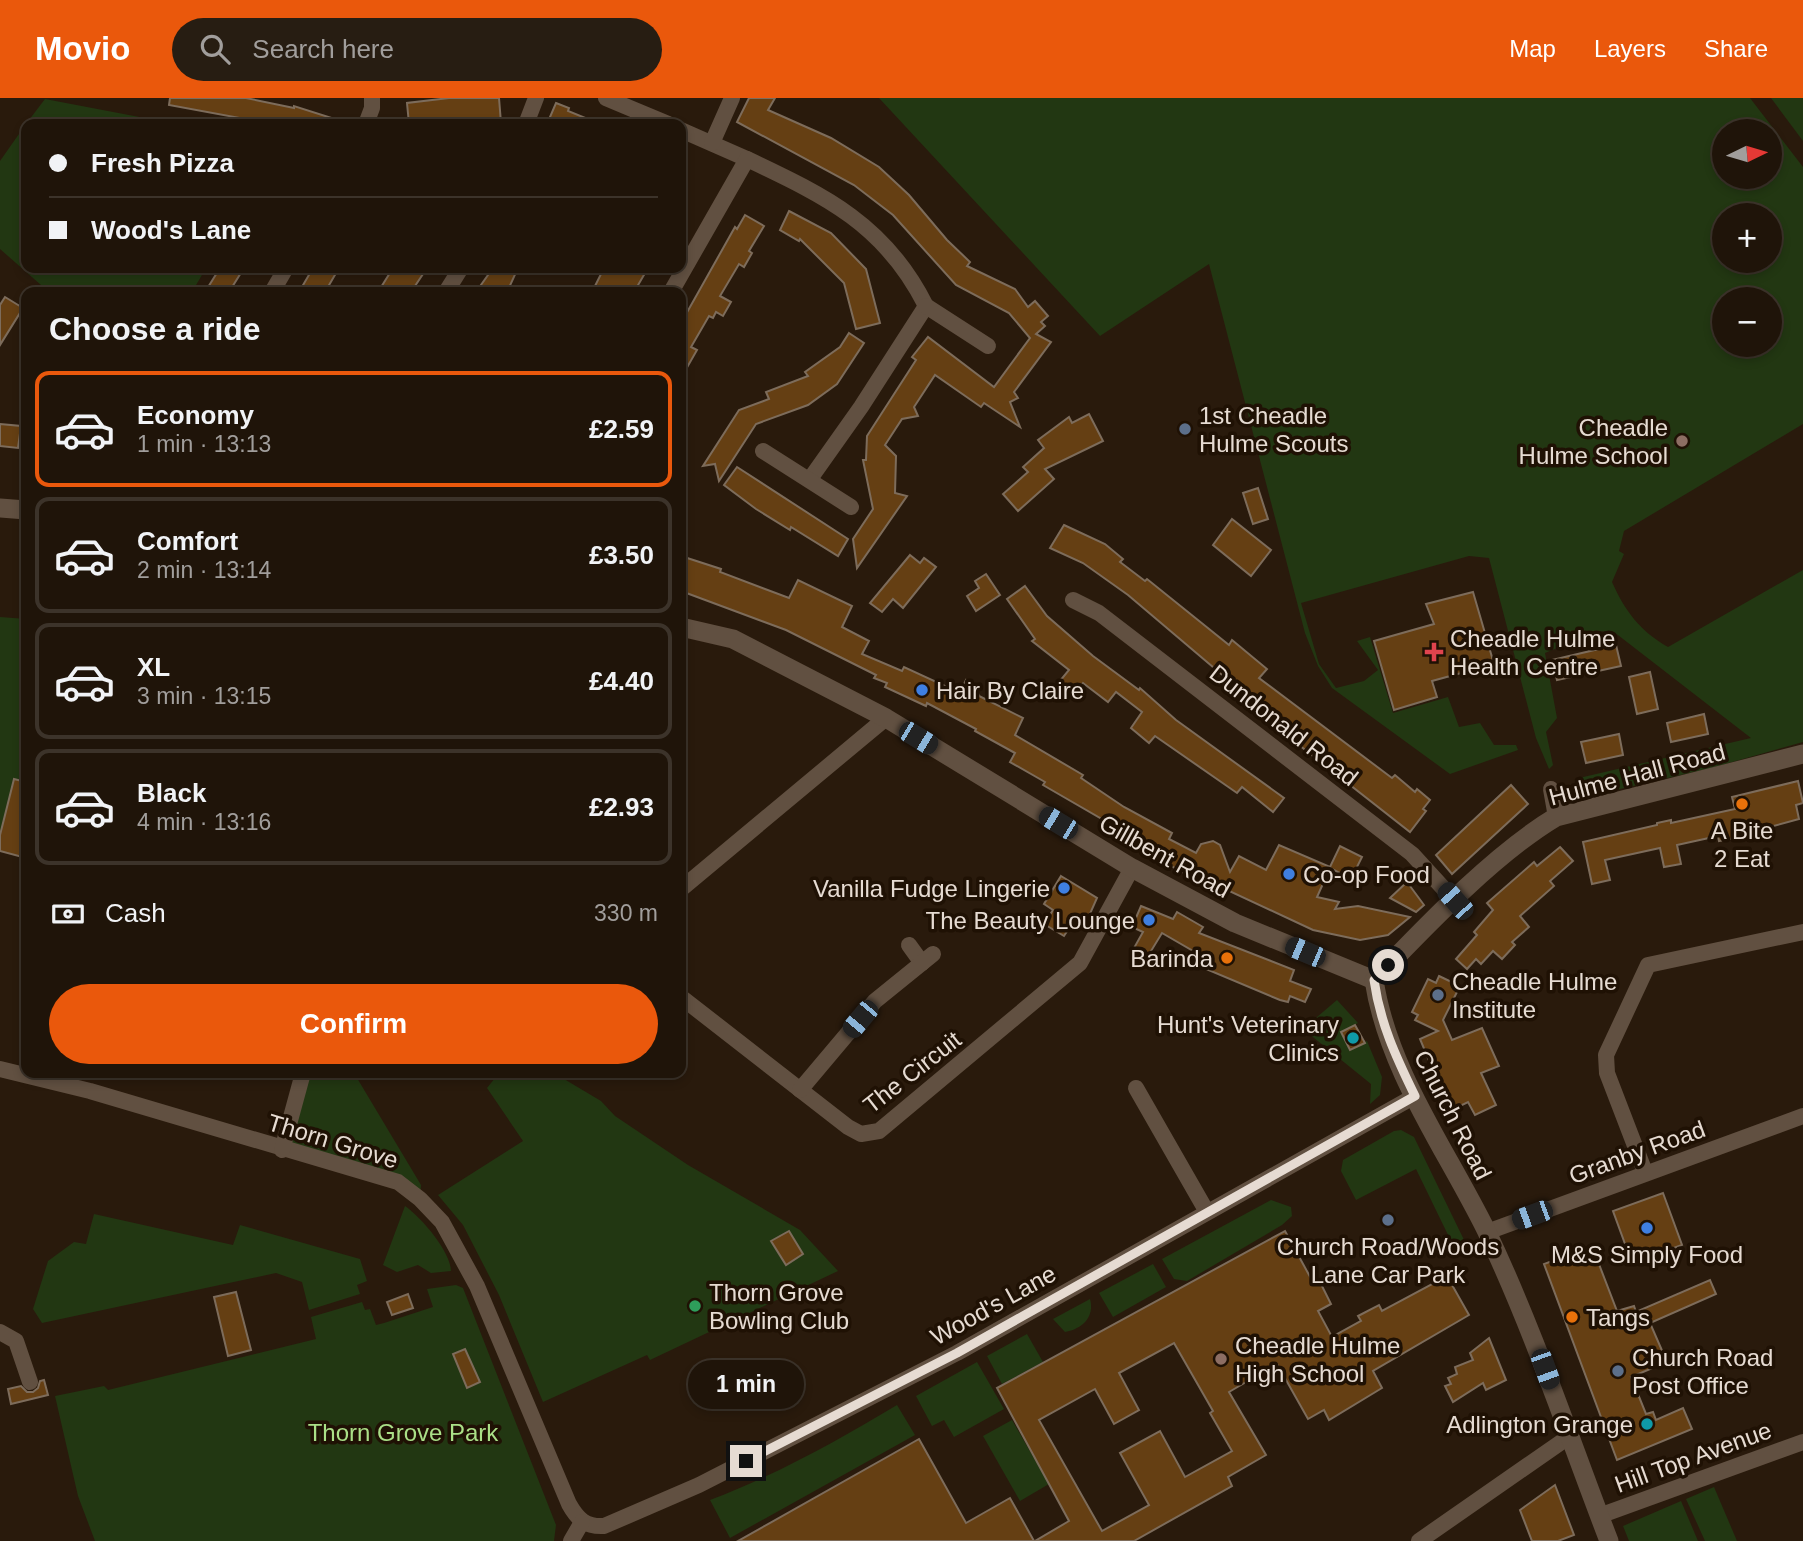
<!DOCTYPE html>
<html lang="en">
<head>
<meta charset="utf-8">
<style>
  body { margin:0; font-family:Helvetica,sans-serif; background:#271d12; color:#f1f3f6; height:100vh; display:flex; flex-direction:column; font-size:26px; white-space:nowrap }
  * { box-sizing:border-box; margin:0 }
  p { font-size:23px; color:#a19e9c }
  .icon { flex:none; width:38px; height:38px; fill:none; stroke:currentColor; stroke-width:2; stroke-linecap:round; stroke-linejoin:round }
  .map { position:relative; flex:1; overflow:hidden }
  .side { position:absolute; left:21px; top:189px; width:665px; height:791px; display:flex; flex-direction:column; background:#1f1409; border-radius:14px; box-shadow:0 4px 10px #0003,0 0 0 2px #3c332a }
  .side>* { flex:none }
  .guide { position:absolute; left:21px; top:21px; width:665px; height:154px; border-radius:14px; box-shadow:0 4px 10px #0003,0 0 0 2px #3c332a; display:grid; align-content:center; height:154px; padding:0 28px; background:#1f1409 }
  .needle { width:46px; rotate:85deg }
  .fabs { position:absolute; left:1712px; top:21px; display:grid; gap:14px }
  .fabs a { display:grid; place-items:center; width:70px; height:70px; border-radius:50%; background:#1f1409; box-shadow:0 4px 10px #0003,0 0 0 2px #3c332a; font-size:35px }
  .end { position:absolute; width:32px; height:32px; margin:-16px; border:9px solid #e6dbd2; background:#111; box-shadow:0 0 0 4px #111 }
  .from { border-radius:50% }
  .bubble { position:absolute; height:49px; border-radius:24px; background:#1f1409; box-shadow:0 4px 10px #0003,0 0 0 2px #3c332a; font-size:23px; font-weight:700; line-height:49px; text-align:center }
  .car { position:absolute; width:21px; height:42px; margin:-21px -10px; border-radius:9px; box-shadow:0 0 5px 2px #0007; background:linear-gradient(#222 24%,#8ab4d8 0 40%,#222 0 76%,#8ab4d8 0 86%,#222 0) }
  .guide b { display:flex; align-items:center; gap:24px; height:66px; font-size:26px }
  .guide b+b { border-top:2px solid #3c332a }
  .guide i { width:18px; height:18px; background:#f1f3f6 }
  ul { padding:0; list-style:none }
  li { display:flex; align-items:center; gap:21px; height:116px; margin:0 14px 10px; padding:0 14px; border:4px solid #3c332a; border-radius:14px }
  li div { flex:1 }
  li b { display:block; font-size:26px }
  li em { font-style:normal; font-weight:700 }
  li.on { border-color:#ea580c }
  li>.icon { width:63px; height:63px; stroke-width:1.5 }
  h2 { padding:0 28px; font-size:32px; line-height:84px }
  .pay { display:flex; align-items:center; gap:18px; height:77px; padding:0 28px; font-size:26px }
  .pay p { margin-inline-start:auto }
  .primary-button { display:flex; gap:14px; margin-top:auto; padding:14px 28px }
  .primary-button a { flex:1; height:80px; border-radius:42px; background:#ea580c; color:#fff; font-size:28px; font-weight:700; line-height:80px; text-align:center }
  header { display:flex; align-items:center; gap:42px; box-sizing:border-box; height:98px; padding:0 35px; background:#ea580c; color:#fff }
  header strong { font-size:33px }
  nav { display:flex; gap:38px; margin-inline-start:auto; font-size:24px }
  .search { width:490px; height:63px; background:#271d12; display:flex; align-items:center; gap:18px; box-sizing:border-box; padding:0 24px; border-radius:38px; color:#a19e9c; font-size:26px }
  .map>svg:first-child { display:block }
  .green { fill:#223712; fill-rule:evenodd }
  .building { fill:#653f13; stroke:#7d6c5b; stroke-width:2; fill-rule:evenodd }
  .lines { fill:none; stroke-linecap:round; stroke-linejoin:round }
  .minor { stroke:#615041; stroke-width:16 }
  .tertiary { stroke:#615041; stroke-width:19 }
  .secondary { stroke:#615041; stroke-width:19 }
  .route { stroke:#e6dbd2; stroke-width:9 }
  .service-dot { fill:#5c6f8a; stroke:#1f1104; stroke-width:2.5 }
  .education-dot { fill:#8d6e63; stroke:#1f1104; stroke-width:2.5 }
  .health-dot { fill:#e0444e; stroke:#1f1104; stroke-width:2.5 }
  .shop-dot { fill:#3f7fe0; stroke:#1f1104; stroke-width:2.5 }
  .food-dot { fill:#e8710a; stroke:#1f1104; stroke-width:2.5 }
  .culture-dot { fill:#0f9aa8; stroke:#1f1104; stroke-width:2.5 }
  .leisure-dot { fill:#2e9e5b; stroke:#1f1104; stroke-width:2.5 }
  .labels { text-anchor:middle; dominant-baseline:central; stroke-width:7; stroke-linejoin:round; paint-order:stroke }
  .poi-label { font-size:24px; fill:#e6dbd2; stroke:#1f1104; text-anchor:start }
  .street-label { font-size:24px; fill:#e6dbd2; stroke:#1f1104 }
  .park-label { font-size:24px; fill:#aadf87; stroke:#1f1104 }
</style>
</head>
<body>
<header>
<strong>Movio</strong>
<div class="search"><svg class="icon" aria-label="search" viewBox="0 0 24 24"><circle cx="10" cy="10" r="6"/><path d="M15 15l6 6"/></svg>Search here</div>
<nav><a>Map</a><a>Layers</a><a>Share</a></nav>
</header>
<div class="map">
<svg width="1803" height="1443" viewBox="0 0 1803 1443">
  <rect width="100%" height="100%" fill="#291a0c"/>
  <g class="green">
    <path d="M879 0H1750L1803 69V326L1624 433 1619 453 1624 456 1612 484C1625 513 1640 533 1668 549L1803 472V644L1711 670 1581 700 1579 680 1751 640 1614 534 1597 533 1545 555 1557 620 1546 634 1553 667 1549 671 1536 640 1489 460 1469 458 1301 505 1319 566 1336 590 1364 583 1378 572 1357 543 1370 539 1393 615 1448 599 1459 629 1480 625 1494 647H1516L1518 652 1450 676 1332 590 1318 568 1305 535 1209 166 1100 238ZM1724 33H1769V79H1724ZM1724 117H1769V163H1724ZM1724 201H1769V247H1724Z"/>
    <path d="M1771 0H1803V43Z"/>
    <path d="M45 1 176 26H26Z"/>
    <path d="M26 26V170H206L192 194H49L0 151V63Z"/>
    <path d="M0 519 26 521V675L23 683 14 681 0 737Z"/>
    <path d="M1337 902 1358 925 1341 934 1349 952 1367 943 1382 979 1380 997 1370 1006 1371 986 1303 931Z"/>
    <path d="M303 975H354L421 1087 420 1101 398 1084 282 1052Z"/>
    <path d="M499 975H554L601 1003 615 1018 688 1067 800 1132 838 1173 650 1262 647 1257 543 1304 499 1197 463 1127 438 1097 523 1043 487 990Z"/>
    <path d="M1401 1032 1414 1039 1466 1146 1445 1157 1440 1146 1450 1141 1416 1071 1356 1102 1341 1073 1343 1062 1394 1033Z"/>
    <path d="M1271 1102 1291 1109 1292 1118 1282 1127 1187 1183 1174 1181 1162 1161Z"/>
    <path d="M405 1108C421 1119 451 1154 451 1173L431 1175 418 1167 397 1174 383 1167Z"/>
    <path d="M94 1116 233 1147 240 1127 360 1161 367 1183 357 1187 360 1196 309 1212 302 1184 276 1175 42 1225 33 1211 48 1163 74 1144 86 1146Z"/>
    <path d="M1153 1166 1166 1189 1113 1219 1099 1195Z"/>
    <path d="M456 1187 463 1190 556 1427 554 1443H95L78 1398 55 1298 104 1288 108 1292 316 1241 311 1219 362 1204 365 1212 370 1211 376 1227 384 1225 433 1209 427 1191Z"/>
    <path d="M1090 1201C1095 1219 1082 1231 1065 1234L1053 1221Z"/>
    <path d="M1027 1236 1043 1264 1002 1286 987 1258Z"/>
    <path d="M977 1264 1004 1311 954 1339 944 1322 932 1328 916 1298Z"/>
    <path d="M897 1307 915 1337 730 1440 710 1402C776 1377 837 1343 897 1307Z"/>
    <path d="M1012 1322 1049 1386 1020 1403 983 1338Z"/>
    <path d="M1714 1389 1737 1443H1705L1686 1401Z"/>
    <path d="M1681 1403 1698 1443H1629L1623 1428Z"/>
  </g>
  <g class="building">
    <path d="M170 0H246L294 10V8L341 23V26H272L169 7Z"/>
    <path d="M449 0H499L501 25 409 26 407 5Z"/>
    <path d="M749 0H775L768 12 831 40 879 69 909 97 947 142 970 164 967 168 1015 191 1028 209 1035 203 1048 218 1041 224 1045 228 1036 236 1051 244 1014 294 1018 300 1010 304 1020 329 984 305 981 309 935 277 914 309 918 318 902 321 885 347 896 358 895 395 907 398 857 470 853 441 873 411 863 362H866L867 338 916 262 912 259 928 239 994 289 1030 240 1009 215 956 187 893 117 854 87 737 24Z"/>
    <path d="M556 5 569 10 568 13 600 26H547Z"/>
    <path d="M789 113 831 135 866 171 880 225 856 231 844 185 800 141 799 143 780 132Z"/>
    <path d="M745 117 764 128 749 153 752 155 744 169 739 166 720 198 731 204 723 218 716 214 713 220 709 218 691 249 697 252 681 280V225L735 129 737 131Z"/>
    <path d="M220 170H244L229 194H205Z"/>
    <path d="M313 170H339L325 194H299Z"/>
    <path d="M393 170H427L411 194H378Z"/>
    <path d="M493 170H518L507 194H476Z"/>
    <path d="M604 170H648L634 194H592Z"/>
    <path d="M5 199 23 210 0 247V207Z"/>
    <path d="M849 235 864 245 837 286 808 307 756 326 719 383 715 366 703 368 739 312 769 301 766 294 808 278 805 274 840 249Z"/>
    <path d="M1089 316 1103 343 1045 371 1054 381 1018 413 1003 396 1028 374 1023 369 1044 350 1038 342 1069 319 1072 325Z"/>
    <path d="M0 326 21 328 18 350 0 348Z"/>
    <path d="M737 369 848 441 838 458 791 429 790 432 756 411 724 387Z"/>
    <path d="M1258 390 1268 421 1253 426 1243 395Z"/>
    <path d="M1232 421 1271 452 1251 478 1213 447Z"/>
    <path d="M1064 427 1105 446 1123 461 1120 464 1145 483 1147 481 1229 547 1232 542 1267 571 1259 580 1392 680 1395 677 1415 694 1417 691 1430 702 1423 711 1426 713 1410 734 1285 636 1288 632 1252 605 1253 603 1128 497 1083 465 1050 450Z"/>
    <path d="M910 457 920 465 924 460 936 469 903 510 893 501 882 514 870 505Z"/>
    <path d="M681 458 721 471 720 474 789 500 798 482 852 508 842 529 869 543 862 556 902 573 904 569 960 595 966 582 975 587 979 598 1023 620 1015 637 1083 677 1081 680 1124 709 1172 735 1169 741 1196 755 1201 746 1213 743 1220 747 1230 774 1239 758 1266 772 1279 747 1330 769 1340 748 1362 759 1351 781 1330 770 1317 799 1339 804 1335 811 1358 808 1410 819 1388 837 1360 842 1313 832 1208 783 1206 787 1147 755 1150 749 1043 687 1045 684 1010 664 1015 655 975 633 976 631 927 605 926 608 885 589 887 585 874 580 876 577 786 532 681 493Z"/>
    <path d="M986 476 1000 497 976 513 967 498 979 490 975 483Z"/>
    <path d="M1025 488 1047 518 1093 558 1139 592 1140 590 1176 622 1284 700 1273 714 1242 689 1237 695 1155 638 1149 645 1131 630 1142 614 1116 594 1108 604 1083 585 1069 601 1055 589 1069 572 1032 543 1035 541 1007 501Z"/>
    <path d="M1473 494 1494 566 1432 583 1437 599 1394 612 1374 543 1434 526 1426 506Z"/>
    <path d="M1616 547 1621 568 1557 582 1552 562Z"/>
    <path d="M1650 574 1658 611 1637 616 1629 579Z"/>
    <path d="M1704 616 1708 636 1671 644 1667 625Z"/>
    <path d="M1619 636 1623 657 1586 665 1581 644Z"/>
    <path d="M14 681 26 684V760L0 753V737Z"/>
    <path d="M1798 683 1803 705 1796 707 1799 721 1755 733 1756 738 1742 742 1741 739 1719 743 1718 738 1677 747 1681 766 1664 769 1660 750 1605 762 1610 782 1592 786 1583 744 1657 727V725L1671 722V725L1735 711 1732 699Z"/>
    <path d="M1511 687 1528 706 1452 776 1436 757Z"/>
    <path d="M1560 749 1573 763 1550 783 1554 788 1520 818 1529 829 1512 844 1515 847 1502 861 1493 853 1481 866 1476 861 1467 871 1456 861 1477 837 1474 834 1493 812 1487 805 1534 764 1537 768Z"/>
    <path d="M1061 778 1097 800 1085 827 1075 821 1064 838 1044 826 1053 812 1044 806Z"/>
    <path d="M1407 784 1424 807 1416 814 1390 800Z"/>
    <path d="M1141 808 1173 821 1177 814 1203 829 1199 835 1294 872 1290 883 1311 891 1305 904 1290 898 1288 904 1280 902 1206 871 1208 866 1203 864 1205 860 1162 835 1148 858 1134 850 1143 834 1132 829Z"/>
    <path d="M1439 878 1460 888 1443 922 1452 942 1482 930 1499 968 1481 975 1496 1007 1475 1017 1468 1004 1450 1013 1420 941 1438 933 1415 922 1418 917 1412 914 1428 881 1436 885Z"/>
    <path d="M1355 927 1365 945 1350 952 1341 934Z"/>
    <path d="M1663 1095 1682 1147 1632 1165 1613 1113Z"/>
    <path d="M789 1133 803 1156 786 1167 771 1143Z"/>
    <path d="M1285 1133 1314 1186 1320 1184 1331 1206 1318 1213 1332 1239 1361 1223 1358 1218 1379 1207 1382 1213 1447 1178 1469 1217 1373 1273 1382 1290 1329 1322 1324 1312 1308 1321 1277 1266 1229 1294 1266 1357 1228 1379 1232 1388 1134 1443H1035L1069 1423 997 1290ZM1174 1245 1213 1313 1210 1315 1232 1353 1185 1379 1160 1333 1120 1355 1149 1407 1102 1433 1039 1322 1095 1291 1114 1326 1139 1312 1119 1275Z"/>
    <path d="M1592 1148 1617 1213 1634 1208 1636 1214 1710 1182 1716 1196 1650 1225 1667 1264 1631 1279 1646 1316 1653 1314 1656 1322 1683 1310 1692 1331 1617 1362 1544 1166Z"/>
    <path d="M236 1194 251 1252 228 1258 214 1199Z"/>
    <path d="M408 1196 413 1210 392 1217 387 1204Z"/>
    <path d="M1489 1240 1506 1282 1486 1292 1483 1285 1453 1304 1445 1288 1451 1286 1448 1280 1457 1276 1455 1269 1473 1262 1470 1255Z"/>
    <path d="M465 1251 480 1284 467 1290 453 1256Z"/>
    <path d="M44 1282 48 1297 11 1306 8 1291 21 1288 27 1294H33L38 1290 40 1283Z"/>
    <path d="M919 1341 966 1425 1010 1400 1034 1443H738Z"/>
    <path d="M1555 1387 1574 1437 1558 1443H1532L1520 1412Z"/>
  </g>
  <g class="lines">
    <g class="minor">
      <path d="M606 0 668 26"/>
      <path d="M366 26 372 10V0"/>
      <path d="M526 26 536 0"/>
      <path d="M681 32 747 61"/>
      <path d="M712 45 732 0"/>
      <path d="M272 194 286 170"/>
      <path d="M446 194 461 170"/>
      <path d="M671 194 747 61C825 98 885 126 926 208L861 309 810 381"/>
      <path d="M926 208 988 248"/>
      <path d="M763 353 851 409"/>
      <path d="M1073 502 1099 515 1412 756 1455 803"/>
      <path d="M1551 691 1556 719"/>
      <path d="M681 791 886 620"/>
      <path d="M909 847 922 865"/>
      <path d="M681 899 848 1029 861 1036 879 1033 1080 865 1132 770"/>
      <path d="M0 971 90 993 398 1084 420 1101 442 1124 477 1188 569 1406C578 1422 586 1429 604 1428L699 1387 957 1255 1415 998"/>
      <path d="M1136 990 1207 1114"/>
      <path d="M800 992 875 903 933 856"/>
      <path d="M282 1052 303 975"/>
      <path d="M1645 1074 1607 975 1606 957 1648 867 1803 834"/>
      <path d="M1487 1134 1803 1018"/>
      <path d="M0 1234 16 1243 30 1284"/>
      <path d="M1599 1418 1803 1344"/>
      <path d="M571 1443 582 1424"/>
      <path d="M1419 1443 1570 1338"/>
    </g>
    <g class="tertiary">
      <path d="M0 410 26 412"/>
      <path d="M681 529 733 541 886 620 1132 770 1235 825 1374 882"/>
    </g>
    <path class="secondary" d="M1609 1443C1569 1339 1534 1233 1486 1132 1446 1051 1388 973 1374 882 1425 829 1494 756 1556 719L1803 656"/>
  </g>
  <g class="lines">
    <path class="route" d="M746 1363 957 1255 1415 998C1396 959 1380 925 1374 882L1388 867"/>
  </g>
  <g class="service-dot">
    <circle cx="1185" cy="331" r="7"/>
    <circle cx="1438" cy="897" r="7"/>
    <circle cx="1388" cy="1122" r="7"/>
    <circle cx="1618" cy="1273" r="7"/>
  </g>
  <g class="education-dot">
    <circle cx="1682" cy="343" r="7"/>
    <circle cx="1221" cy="1261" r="7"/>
  </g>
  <path class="health-dot" d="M1430.5 543.5h7v7h7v7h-7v7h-7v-7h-7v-7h7z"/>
  <g class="shop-dot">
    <circle cx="922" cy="592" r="7"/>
    <circle cx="1289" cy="776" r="7"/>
    <circle cx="1064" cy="790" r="7"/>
    <circle cx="1149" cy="822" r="7"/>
    <circle cx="1647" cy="1130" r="7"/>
  </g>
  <g class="food-dot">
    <circle cx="1742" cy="706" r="7"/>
    <circle cx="1227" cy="860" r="7"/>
    <circle cx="1572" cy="1219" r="7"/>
  </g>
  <g class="culture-dot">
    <circle cx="1353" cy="940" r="7"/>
    <circle cx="1647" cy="1326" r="7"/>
  </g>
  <circle class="leisure-dot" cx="695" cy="1208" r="7"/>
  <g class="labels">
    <g class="poi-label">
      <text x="1199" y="317">1st Cheadle<tspan x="1199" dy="28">Hulme Scouts</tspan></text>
      <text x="1668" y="329" text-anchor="end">Cheadle<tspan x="1668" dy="28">Hulme School</tspan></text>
      <text x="1450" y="540">Cheadle Hulme<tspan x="1450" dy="28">Health Centre</tspan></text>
      <text x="936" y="592">Hair By Claire</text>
      <text x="1742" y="732" text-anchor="middle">A Bite<tspan x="1742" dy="28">2 Eat</tspan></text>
      <text x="1303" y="776">Co-op Food</text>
      <text x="1050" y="790" text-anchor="end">Vanilla Fudge Lingerie</text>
      <text x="1135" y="822" text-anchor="end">The Beauty Lounge</text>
      <text x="1213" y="860" text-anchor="end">Barinda</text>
      <text x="1452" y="883">Cheadle Hulme<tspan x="1452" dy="28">Institute</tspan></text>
      <text x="1339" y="926" text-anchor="end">Hunt's Veterinary<tspan x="1339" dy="28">Clinics</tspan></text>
      <text x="1388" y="1148" text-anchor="middle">Church Road/Woods<tspan x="1388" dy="28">Lane Car Park</tspan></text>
      <text x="1647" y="1156" text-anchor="middle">M&amp;S Simply Food</text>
      <text x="709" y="1194">Thorn Grove<tspan x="709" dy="28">Bowling Club</tspan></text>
      <text x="1586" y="1219">Tangs</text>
      <text x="1235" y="1247">Cheadle Hulme<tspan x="1235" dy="28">High School</tspan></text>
      <text x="1632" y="1259">Church Road<tspan x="1632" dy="28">Post Office</tspan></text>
      <text x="1633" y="1326" text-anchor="end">Adlington Grange</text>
    </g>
    <g class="street-label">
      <text transform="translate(1284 627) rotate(38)">Dundonald Road</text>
      <text transform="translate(1637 676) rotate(-15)">Hulme Hall Road</text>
      <text transform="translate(1165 758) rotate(29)">Gillbent Road</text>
      <text transform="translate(912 974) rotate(-38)">The Circuit</text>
      <text transform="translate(1453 1017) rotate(63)">Church Road</text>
      <text transform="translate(333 1043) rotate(17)">Thorn Grove</text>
      <text transform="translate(1637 1054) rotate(-20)">Granby Road</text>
      <text transform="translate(993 1207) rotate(-29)">Wood's Lane</text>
      <text transform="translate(1693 1359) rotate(-20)">Hill Top Avenue</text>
    </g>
    <g class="park-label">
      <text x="403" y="1334">Thorn Grove Park</text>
    </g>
  </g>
</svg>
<div class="fabs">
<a><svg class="needle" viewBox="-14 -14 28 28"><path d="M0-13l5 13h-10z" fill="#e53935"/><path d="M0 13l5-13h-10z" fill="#a19e9c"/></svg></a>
<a>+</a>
<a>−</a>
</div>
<i class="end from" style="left:1388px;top:867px"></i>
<i class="end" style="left:746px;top:1363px"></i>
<div class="bubble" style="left:688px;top:1262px;width:116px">1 min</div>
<i class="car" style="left:918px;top:640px;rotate:121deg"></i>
<i class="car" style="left:1058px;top:725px;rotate:301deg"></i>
<i class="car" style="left:1455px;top:803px;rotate:318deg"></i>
<i class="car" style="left:1305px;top:854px;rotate:293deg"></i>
<i class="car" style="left:860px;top:921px;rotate:220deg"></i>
<i class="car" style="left:1532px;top:1117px;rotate:250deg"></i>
<i class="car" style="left:1545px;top:1271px;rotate:160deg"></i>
<div class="guide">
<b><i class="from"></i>Fresh Pizza</b>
<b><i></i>Wood's Lane</b>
</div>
<section class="side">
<h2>Choose a ride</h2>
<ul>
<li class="on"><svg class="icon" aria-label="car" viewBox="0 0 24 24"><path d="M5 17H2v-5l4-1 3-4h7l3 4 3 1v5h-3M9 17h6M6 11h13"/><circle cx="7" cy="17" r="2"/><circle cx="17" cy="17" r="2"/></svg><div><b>Economy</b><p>1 min · 13:13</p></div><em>£2.59</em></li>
<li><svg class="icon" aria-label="car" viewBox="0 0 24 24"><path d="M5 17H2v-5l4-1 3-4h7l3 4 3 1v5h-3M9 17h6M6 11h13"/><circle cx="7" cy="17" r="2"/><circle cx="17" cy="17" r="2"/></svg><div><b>Comfort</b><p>2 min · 13:14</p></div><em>£3.50</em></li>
<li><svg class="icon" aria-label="car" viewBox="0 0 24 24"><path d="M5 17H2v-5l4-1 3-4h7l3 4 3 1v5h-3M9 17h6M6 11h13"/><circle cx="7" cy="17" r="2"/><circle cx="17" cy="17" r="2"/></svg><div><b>XL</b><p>3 min · 13:15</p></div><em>£4.40</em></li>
<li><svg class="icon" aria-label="car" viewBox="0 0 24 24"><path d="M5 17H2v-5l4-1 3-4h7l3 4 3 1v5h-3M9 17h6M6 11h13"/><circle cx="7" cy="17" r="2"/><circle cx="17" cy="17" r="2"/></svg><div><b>Black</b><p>4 min · 13:16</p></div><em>£2.93</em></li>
</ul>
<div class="pay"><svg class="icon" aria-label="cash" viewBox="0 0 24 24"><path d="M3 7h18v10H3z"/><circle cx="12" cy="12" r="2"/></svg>Cash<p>330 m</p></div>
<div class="primary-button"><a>Confirm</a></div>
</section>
</div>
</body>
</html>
